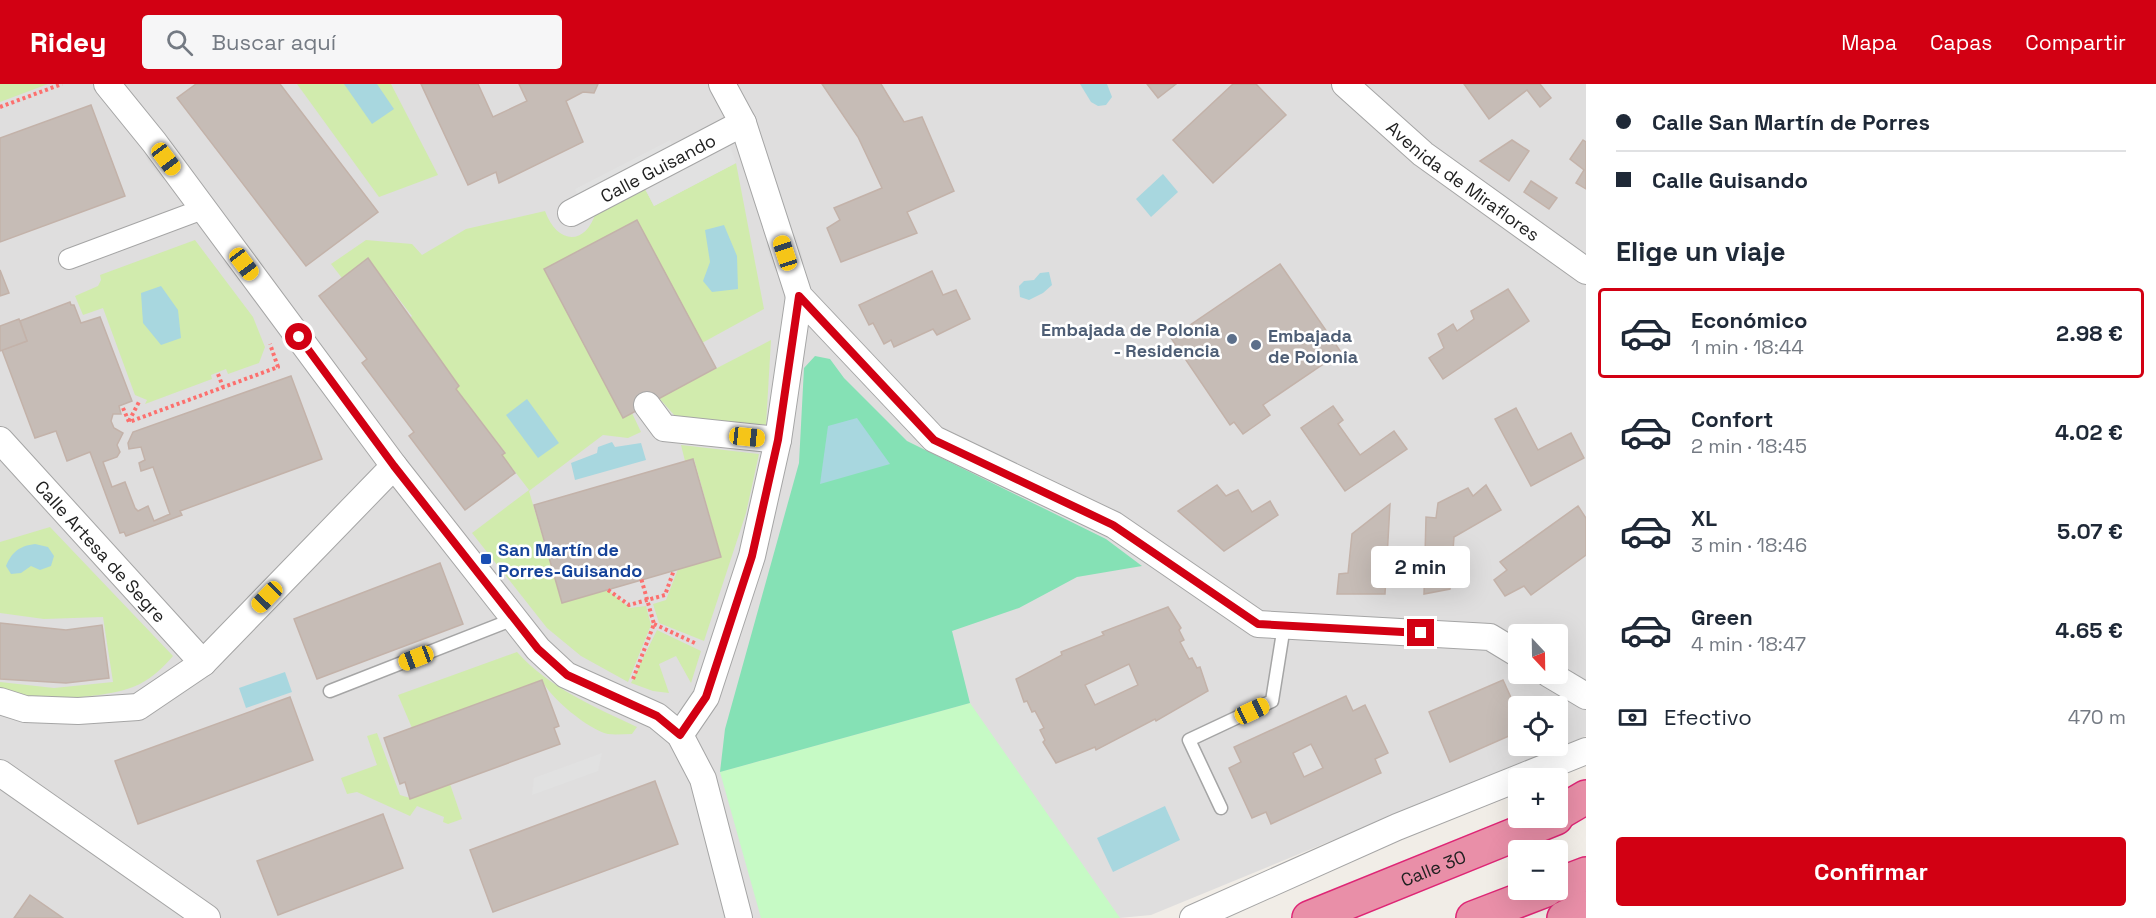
<!DOCTYPE html>
<html lang="es">
<head>
<meta charset="utf-8">
<style>
  body { margin:0; font-family:"Space Grotesk",sans-serif; background:#f6f6f7; color:#1f2937; height:100vh; display:flex; flex-direction:column; font-size:22px; white-space:nowrap }
  * { box-sizing:border-box; margin:0 }
  p { font-size:20px; color:#747a83 }
  .icon { flex:none; width:33px; height:33px; fill:none; stroke:currentColor; stroke-width:2; stroke-linecap:round; stroke-linejoin:round }
  .map { position:relative; flex:1; overflow:hidden }
  .sheet { display:flex; flex-direction:column; background:#fff; width:570px }
  .sheet>* { flex:none }
  .guide { display:grid; align-content:center; height:132px; padding:0 30px; background:#fff }
  .needle { width:39px; rotate:158deg }
  .controls { position:absolute; left:1508px; top:540px; display:grid; gap:12px }
  .controls a { display:grid; place-items:center; width:60px; height:60px; border-radius:6px; background:#fff; box-shadow:0 6px 24px #0002; font-size:30px }
  .end { position:absolute; width:27px; height:27px; margin:-14px; border:8px solid #d20013; background:#fff; box-shadow:0 0 0 3px #fff }
  .from { border-radius:50% }
  .bubble { position:absolute; height:42px; border-radius:6px; background:#fff; box-shadow:0 6px 24px #0002; font-size:20px; font-weight:700; line-height:42px; text-align:center }
  .car { position:absolute; width:18px; height:36px; margin:-18px -9px; border-radius:8px; box-shadow:0 0 4px 2px #0007; background:linear-gradient(#f5c518 24%,#345 0 40%,#f5c518 0 76%,#345 0 86%,#f5c518 0) }
  .guide b { display:flex; align-items:center; gap:21px; height:57px; font-size:22px }
  .guide b+b { border-top:2px solid #e0e1e3 }
  .guide i { width:15px; height:15px; background:#1f2937 }
  ul { padding:0; list-style:none }
  li { display:flex; align-items:center; gap:18px; height:90px; margin:0 12px 9px; padding:0 18px; border:3px solid transparent; border-radius:6px }
  li div { flex:1 }
  li b { display:block; font-size:22px }
  li em { font-style:normal; font-weight:700 }
  li.selected { border-color:#d20013 }
  li>.icon { width:54px; height:54px; stroke-width:1.5 }
  h2 { padding:0 30px; font-size:27px; line-height:72px }
  .pay { display:flex; align-items:center; gap:15px; height:66px; padding:0 30px; font-size:22px }
  .pay p { margin-inline-start:auto }
  .cta { display:flex; gap:12px; margin-top:auto; padding:12px 30px }
  .cta a { flex:1; height:69px; border-radius:6px; background:#d20013; color:#fff; font-size:24px; font-weight:700; line-height:69px; text-align:center }
  header { display:flex; align-items:center; gap:36px; box-sizing:border-box; height:84px; padding:0 30px; background:#d20013; color:#fff }
  header strong { font-size:28px }
  nav { display:flex; gap:33px; margin-inline-start:auto; font-size:21px }
  .search { width:420px; height:54px; background:#f6f6f7; display:flex; align-items:center; gap:15px; box-sizing:border-box; padding:0 21px; border-radius:6px; color:#747a83; font-size:22px }
  main { display:flex; flex:1; min-height:0 }
  .map>svg:first-child { display:block }
  .residential { fill:#dfdede; fill-rule:evenodd }
  .grass { fill:#d1ebad }
  .park { fill:#c6fac5 }
  .pitch { fill:#85e1b5 }
  .parking { fill:#e1e1e1 }
  .water { fill:#a8d7df }
  .building { fill:#c6bcb6; stroke:#c3b2a9; stroke-width:1.5; fill-rule:evenodd }
  .lines { fill:none; stroke-linecap:round; stroke-linejoin:round }
  .service-casing { stroke:#a5a5a5; stroke-width:15 }
  .pedestrian-casing { stroke:#a5a5a5; stroke-width:22 }
  .minor-casing { stroke:#a5a5a5; stroke-width:28 }
  .motorway-casing { stroke:#de2675; stroke-width:36 }
  .path { stroke:#fc706e; stroke-width:4; stroke-dasharray:3 3; stroke-linecap:butt }
  .service { stroke:#fff; stroke-width:12 }
  .pedestrian { stroke:#fff; stroke-width:20 }
  .minor { stroke:#fff; stroke-width:26 }
  .motorway { stroke:#e98fa8; stroke-width:33 }
  .route { stroke:#d20013; stroke-width:8 }
  .service-dot { fill:#5c6f8a; stroke:#fff; stroke-width:2 }
  .transit-dot { fill:#1a4fb4; stroke:#fff; stroke-width:2 }
  .labels { text-anchor:middle; dominant-baseline:central; stroke-width:5; stroke-linejoin:round; paint-order:stroke }
  .street-label { font-size:18px; fill:#212121; stroke:#fff }
  .service-label { font-size:18px; font-weight:bold; fill:#4e5e75; stroke:#fff; text-anchor:end }
  .transit-label { font-size:18px; font-weight:bold; fill:#164399; stroke:#fff; text-anchor:start }
</style>
</head>
<body>
<header>
<strong>Ridey</strong>
<div class="search"><svg class="icon" aria-label="search" viewBox="0 0 24 24"><circle cx="10" cy="10" r="6"/><path d="M15 15l6 6"/></svg>Buscar aquí</div>
<nav><a>Mapa</a><a>Capas</a><a>Compartir</a></nav>
</header>
<main>
<div class="map">
<svg width="1586" height="834" viewBox="0 0 1586 834">
  <rect width="100%" height="100%" fill="#f1ede7"/>
  <path class="residential" d="M0 0H1586V652L1151 831 1119 834H0ZM1518 550H1557V590H1518ZM1518 622H1557V662H1518Z"/>
  <g class="grass">
    <path d="M0 0H48L0 18Z"/>
    <path d="M297 0H391L438 91 379 113Z"/>
    <path d="M736 79 764 225 702 259 637 136 544 185 623 333 632 329 641 348 628 354 603 351 529 407 562 519 608 506 630 524 646 522 651 541 628 598 581 572 547 544 472 449 529 406 502 371 505 368 456 305 459 302 409 235 412 232 368 175 342 194 331 180 366 156 412 160 422 171 466 145 545 127C557 160 585 163 596 128L644 103 654 122Z"/>
    <path d="M195 156 253 233 265 263 259 279 228 290 226 285 211 291 212 295 145 320 147 316 135 311 103 224 83 231 75 212 98 202 101 196 100 191Z"/>
    <path d="M771 256 766 341 675 332 659 314Z"/>
    <path d="M681 361 759 370 746 429 704 557 659 539 653 520 666 516 678 485 721 472 694 375 685 377Z"/>
    <path d="M50 443 173 572C163 584 149 597 133 603 102 615 32 618 0 608V598L54 604 113 598 103 533 44 535 0 529V458Z"/>
    <path d="M657 546 701 567 691 599 676 572 659 580 669 609 653 607 631 599Z"/>
    <path d="M517 568C549 604 595 623 637 643L632 650C624 650 615 651 608 650 589 646 549 613 542 596L412 644 398 611Z"/>
    <path d="M377 649 400 711 410 714 450 700 462 735 448 740 443 738 444 733 417 722 410 732 357 708 347 710 341 694 377 681 367 652Z"/>
  </g>
  <path class="park" d="M970 619 1120 834H761L720 688Z"/>
  <path class="pitch" d="M815 272 830 275 844 294 907 357 1106 455 1142 482 1077 493 1019 524 952 547 970 619 720 688 725 645 799 379 804 284Z"/>
  <g class="parking">
    <path d="M670 56 675 65 579 114 575 105Z"/>
    <path d="M729 59 736 79 654 122 644 103Z"/>
    <path d="M602 669 598 687 532 711 534 694Z"/>
  </g>
  <g class="water">
    <path d="M344 0H377L394 25 372 40Z"/>
    <path d="M1080 0H1107L1112 13 1106 21 1098 22 1091 18Z"/>
    <path d="M1163 90 1178 108 1151 133 1136 115Z"/>
    <path d="M724 141 737 172 738 205 712 208 703 197 710 178 705 146Z"/>
    <path d="M1049 188 1052 201 1043 209 1029 216 1020 213 1019 202 1024 197 1034 196 1040 189Z"/>
    <path d="M161 202 178 226 181 254 161 261 143 239 141 209Z"/>
    <path d="M527 315 559 359 538 374 506 331Z"/>
    <path d="M857 334 890 380 820 400 828 342Z"/>
    <path d="M612 358 615 363 641 359 646 376 575 396 571 379 597 369 598 363Z"/>
    <path d="M35 460 48 463 54 472 51 482 40 486 31 482 21 489 11 490 6 482C12 468 19 462 35 460Z"/>
    <path d="M285 588 292 608 246 624 239 604Z"/>
    <path d="M1165 722 1180 756 1113 788 1097 754Z"/>
  </g>
  <g class="building">
    <path d="M196 0H280L378 128 306 182 177 14Z"/>
    <path d="M421 0H478L493 33 527 17 519 0H598L594 9 583 8 566 17 583 58 499 99 496 88 468 101Z"/>
    <path d="M822 0H881L904 38 922 33 954 107 907 128 917 149 841 178 827 144 840 136 834 124 882 104 858 53Z"/>
    <path d="M1147 0H1176L1158 14Z"/>
    <path d="M1233 0H1256L1286 31 1213 99 1173 56Z"/>
    <path d="M1464 0H1540L1551 14 1540 23 1527 6 1489 35Z"/>
    <path d="M91 21 125 112 0 158V54Z"/>
    <path d="M1512 56 1529 67 1509 97 1480 77Z"/>
    <path d="M1583 56 1586 58V105L1576 99 1584 86 1570 75Z"/>
    <path d="M1531 97 1557 114 1549 125 1524 108Z"/>
    <path d="M637 136 716 284 623 334 544 185Z"/>
    <path d="M368 174 459 302 456 305 505 369 502 371 515 389 465 426 409 352 414 348 362 279 367 275 319 212Z"/>
    <path d="M1280 180 1341 268 1263 321 1270 331 1243 350 1234 338 1230 341 1171 254Z"/>
    <path d="M0 186 9 209 0 212Z"/>
    <path d="M932 187 943 211 956 206 970 235 937 251 933 245 894 263 891 256 884 260 873 239 869 241 859 221Z"/>
    <path d="M1508 205 1529 237 1443 295 1429 274 1444 264 1438 250 1453 240 1457 247 1474 235 1471 227Z"/>
    <path d="M70 218 71 221H74L81 239 100 233 132 317 119 322 121 330H113L111 337 114 344 123 349 117 361 120 368 117 373 103 378 112 403 125 398 135 424 138 427 148 422 154 437 170 430 153 383 141 387 139 379 145 376 141 363 129 365 128 359 133 348 291 292 322 375 180 427 182 431 126 452 124 448 120 449 90 368 67 377 56 347 35 354 2 266 27 257 20 237Z"/>
    <path d="M19 235 27 257 0 267V242Z"/>
    <path d="M1333 322 1343 336 1338 340 1360 371 1394 347 1407 365 1345 407 1301 344Z"/>
    <path d="M1516 324 1538 366 1571 349 1584 374 1531 402 1495 335Z"/>
    <path d="M693 375 721 473 562 519 534 421Z"/>
    <path d="M1217 401 1226 412 1238 406 1252 428 1270 417 1278 431 1224 467 1178 427Z"/>
    <path d="M1486 401 1501 426 1454 453 1450 505 1424 510 1426 433 1436 434 1438 419 1468 404 1473 412Z"/>
    <path d="M1390 420 1385 510H1337L1339 490 1348 489 1352 450Z"/>
    <path d="M1578 422 1586 434V471L1531 511 1524 502 1505 512 1494 496 1507 486 1500 478Z"/>
    <path d="M440 479 463 540 317 595 294 535Z"/>
    <path d="M1168 523 1181 544 1179 546 1184 556 1180 558 1189 575 1192 574 1197 584 1200 583 1208 607 1156 637 1155 635 1096 666 1095 663 1056 679 1043 658 1045 656 1040 646 1044 644 1035 627 1032 628 1027 617 1024 618 1016 595 1062 571 1061 568 1104 551 1102 548ZM1129 580 1138 601 1095 621 1085 601Z"/>
    <path d="M0 539 66 546 102 541 109 594 66 599 0 595Z"/>
    <path d="M542 596 559 642 554 644 560 660 410 715 405 698 400 700 384 654Z"/>
    <path d="M1503 596 1518 629V648L1450 678 1429 628Z"/>
    <path d="M1346 612 1353 627 1365 621 1388 669 1375 675 1381 689 1271 740 1266 728 1252 734 1229 684 1241 678 1234 663ZM1311 660 1323 684 1304 693 1293 669Z"/>
    <path d="M290 613 313 676 138 740 115 677Z"/>
    <path d="M655 697 678 760 493 828 470 766Z"/>
    <path d="M383 730 403 784 278 831 257 777Z"/>
    <path d="M30 811 63 834H14Z"/>
  </g>
  <g class="lines">
    <g class="service-casing">
      <g id="service">
        <path d="M330 607 514 535"/>
        <path d="M1221 724 1189 656 1272 617 1284 542"/>
      </g>
    </g>
    <g class="pedestrian-casing">
      <path id="pedestrian" d="M69 175 203 125"/>
    </g>
    <g class="minor-casing">
      <g id="minor">
        <path d="M107 0 154 58 394 382 538 565 566 591 657 632 680 651 703 695 739 834"/>
        <path d="M722 0 743 39 799 212 934 355 1114 441 1258 540 1490 553 1518 570"/>
        <path id="s1" d="M1345 0 1423 70 1586 187"/>
        <path id="s2" d="M571 129 743 39"/>
        <path d="M647 321 664 344 778 356"/>
        <path id="s3" d="M0 356 203 579"/>
        <path d="M1549 590 1586 612"/>
        <path d="M0 617 25 625 78 627 138 623 203 579 394 382"/>
        <path d="M680 651 706 613 752 472 778 356 799 212"/>
        <path d="M0 689 207 834"/>
        <path d="M1193 834 1397 743 1586 667"/>
      </g>
    </g>
    <g class="motorway-casing">
      <g id="motorway">
        <path d="M1557 730 1586 713"/>
        <path d="M1557 801 1586 790"/>
        <path id="s4" d="M1309 834 1556 734"/>
        <path d="M1473 834 1546 806"/>
        <path d="M1564 834 1586 824"/>
      </g>
    </g>
    <g class="path">
      <path d="M0 23 62 0"/>
      <path d="M218 290 223 303"/>
      <path d="M123 324 129 338 278 283 270 260"/>
      <path d="M129 337 140 316"/>
      <path d="M608 506 629 521 665 511 674 486"/>
      <path d="M654 540 697 560"/>
      <path d="M633 595 654 540 641 494"/>
    </g>
    <use href="#service" class="service"/>
    <use href="#pedestrian" class="pedestrian"/>
    <use href="#minor" class="minor"/>
    <use href="#motorway" class="motorway"/>
  </g>
  <g class="lines">
    <path class="route" d="M299 253 394 382 538 565 567 591 657 632 680 651 706 613 752 472 778 356 799 212 934 356 1113 441 1258 540 1421 549"/>
  </g>
  <g class="service-dot">
    <circle cx="1232" cy="255" r="6"/>
    <circle cx="1256" cy="261" r="6"/>
  </g>
  <rect class="transit-dot" x="480" y="469" width="12" height="12" rx="3"/>
  <g class="labels">
    <g class="street-label">
      <text stroke="none"><textPath href="#s2" startOffset="98">Calle Guisando</textPath></text>
      <text stroke="none"><textPath href="#s1" startOffset="153">Avenida de Miraflores</textPath></text>
      <text stroke="none"><textPath href="#s3" startOffset="150">Calle Artesa de Segre</textPath></text>
      <text stroke="none"><textPath href="#s4" startOffset="134">Calle 30</textPath></text>
    </g>
    <g class="service-label">
      <text x="1220" y="245">Embajada de Polonia<tspan x="1220" dy="21">- Residencia</tspan></text>
      <text x="1268" y="251" text-anchor="start">Embajada<tspan x="1268" dy="21">de Polonia</tspan></text>
    </g>
    <g class="transit-label">
      <text x="498" y="465">San Martín de<tspan x="498" dy="21">Porres-Guisando</tspan></text>
    </g>
  </g>
</svg>
<div class="controls">
<a><svg class="needle" viewBox="-14 -14 28 28"><path d="M0-13l5 13h-10z" fill="#e53935"/><path d="M0 13l5-13h-10z" fill="#747a83"/></svg></a>
<a><svg class="icon" aria-label="locate" viewBox="0 0 24 24"><circle cx="12" cy="12" r="6"/><path d="M12 2v4M12 18v4M2 12h4M18 12h4"/></svg></a>
<a>+</a>
<a>−</a>
</div>
<i class="end from" style="left:299px;top:253px"></i>
<i class="end" style="left:1421px;top:549px"></i>
<div class="bubble" style="left:1371px;top:462px;width:99px">2 min</div>
<i class="car" style="left:166px;top:75px;rotate:143deg"></i>
<i class="car" style="left:785px;top:169px;rotate:342deg"></i>
<i class="car" style="left:244px;top:180px;rotate:143deg"></i>
<i class="car" style="left:747px;top:353px;rotate:96deg"></i>
<i class="car" style="left:267px;top:513px;rotate:224deg"></i>
<i class="car" style="left:416px;top:574px;rotate:249deg"></i>
<i class="car" style="left:1252px;top:627px;rotate:65deg"></i>
</div>
<section class="sheet">
<div class="guide">
<b><i class="from"></i>Calle San Martín de Porres</b>
<b><i></i>Calle Guisando</b>
</div>
<h2>Elige un viaje</h2>
<ul>
<li class="selected"><svg class="icon" aria-label="car" viewBox="0 0 24 24"><path d="M5 17H2v-5l4-1 3-4h7l3 4 3 1v5h-3M9 17h6M6 11h13"/><circle cx="7" cy="17" r="2"/><circle cx="17" cy="17" r="2"/></svg><div><b>Económico</b><p>1 min · 18:44</p></div><em>2.98 €</em></li>
<li><svg class="icon" aria-label="car" viewBox="0 0 24 24"><path d="M5 17H2v-5l4-1 3-4h7l3 4 3 1v5h-3M9 17h6M6 11h13"/><circle cx="7" cy="17" r="2"/><circle cx="17" cy="17" r="2"/></svg><div><b>Confort</b><p>2 min · 18:45</p></div><em>4.02 €</em></li>
<li><svg class="icon" aria-label="car" viewBox="0 0 24 24"><path d="M5 17H2v-5l4-1 3-4h7l3 4 3 1v5h-3M9 17h6M6 11h13"/><circle cx="7" cy="17" r="2"/><circle cx="17" cy="17" r="2"/></svg><div><b>XL</b><p>3 min · 18:46</p></div><em>5.07 €</em></li>
<li><svg class="icon" aria-label="car" viewBox="0 0 24 24"><path d="M5 17H2v-5l4-1 3-4h7l3 4 3 1v5h-3M9 17h6M6 11h13"/><circle cx="7" cy="17" r="2"/><circle cx="17" cy="17" r="2"/></svg><div><b>Green</b><p>4 min · 18:47</p></div><em>4.65 €</em></li>
</ul>
<div class="pay"><svg class="icon" aria-label="cash" viewBox="0 0 24 24"><path d="M3 7h18v10H3z"/><circle cx="12" cy="12" r="2"/></svg>Efectivo<p>470 m</p></div>
<div class="cta"><a>Confirmar</a></div>
</section>
</main>
</body>
</html>
